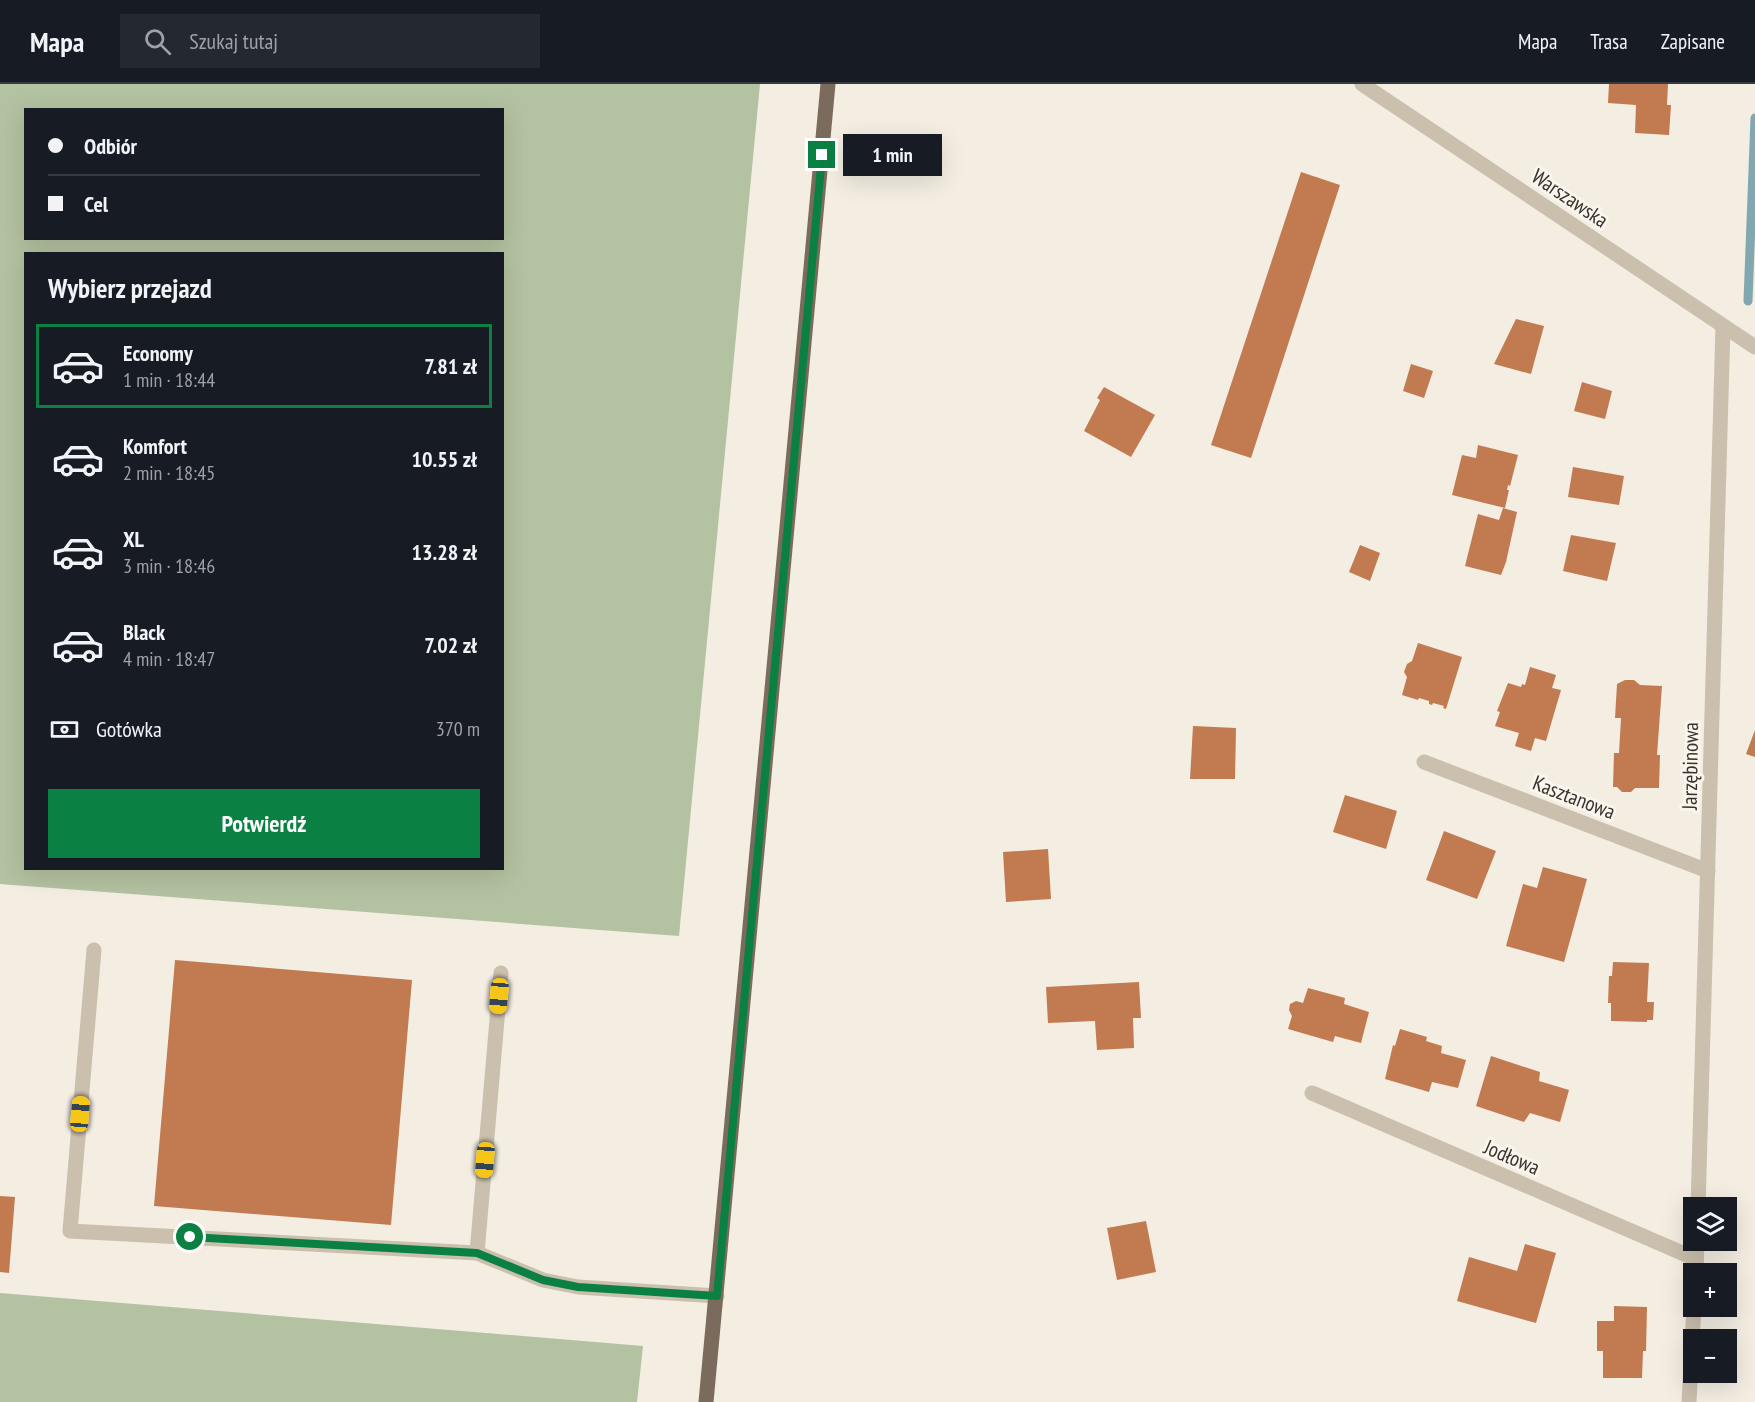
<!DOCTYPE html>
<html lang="pl">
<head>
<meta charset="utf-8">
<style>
  body { margin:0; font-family:"PT Sans Narrow",sans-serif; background:#242831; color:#f1f3f6; height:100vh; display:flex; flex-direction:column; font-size:22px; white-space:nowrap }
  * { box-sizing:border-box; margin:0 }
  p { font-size:20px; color:#9ea1a6 }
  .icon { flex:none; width:33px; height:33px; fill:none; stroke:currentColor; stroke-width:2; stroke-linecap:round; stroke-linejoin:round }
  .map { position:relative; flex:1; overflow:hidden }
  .drawer { position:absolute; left:24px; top:168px; width:480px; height:618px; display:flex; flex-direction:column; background:#171b24; border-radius:0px; box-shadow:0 6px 24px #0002 }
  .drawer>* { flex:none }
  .banner { position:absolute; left:24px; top:24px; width:480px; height:132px; border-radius:0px; box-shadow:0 6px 24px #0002; display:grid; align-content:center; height:132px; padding:0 24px; background:#171b24 }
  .buttons { position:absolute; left:1683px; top:1113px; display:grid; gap:12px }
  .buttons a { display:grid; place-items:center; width:54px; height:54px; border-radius:0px; background:#171b24; box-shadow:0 6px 24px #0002; font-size:30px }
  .end { position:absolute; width:27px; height:27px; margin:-14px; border:8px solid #0b8043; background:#fff; box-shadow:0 0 0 3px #fff }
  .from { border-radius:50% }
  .bubble { position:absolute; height:42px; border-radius:0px; background:#171b24; box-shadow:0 6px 24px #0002; font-size:20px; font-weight:700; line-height:42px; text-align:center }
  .car { position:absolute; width:18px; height:36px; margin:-18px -9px; border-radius:8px; box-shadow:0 0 4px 2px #0007; background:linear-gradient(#f5c518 24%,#345 0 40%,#f5c518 0 76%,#345 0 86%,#f5c518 0) }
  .banner b { display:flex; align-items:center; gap:21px; height:57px; font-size:22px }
  .banner b+b { border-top:2px solid #363941 }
  .banner i { width:15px; height:15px; background:#f1f3f6 }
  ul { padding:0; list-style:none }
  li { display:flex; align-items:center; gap:18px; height:84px; margin:0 12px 9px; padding:0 12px; border:3px solid transparent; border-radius:0px }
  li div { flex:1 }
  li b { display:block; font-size:22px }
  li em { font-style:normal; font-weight:700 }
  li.selected { border-color:#0b8043 }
  li>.icon { width:54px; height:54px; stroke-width:1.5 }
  h2 { padding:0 24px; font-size:27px; line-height:72px }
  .pay { display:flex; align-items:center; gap:15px; height:66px; padding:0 24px; font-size:22px }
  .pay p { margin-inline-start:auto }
  .cta { display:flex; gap:12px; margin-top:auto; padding:12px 24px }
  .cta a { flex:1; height:69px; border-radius:0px; background:#0b8043; color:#fff; font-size:24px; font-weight:700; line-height:69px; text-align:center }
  header { display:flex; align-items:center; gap:36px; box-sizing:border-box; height:84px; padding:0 30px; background:#171b24; border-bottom:2px solid #363941 }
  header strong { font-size:28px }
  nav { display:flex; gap:33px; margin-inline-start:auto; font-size:21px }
  .search { width:420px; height:54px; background:#242831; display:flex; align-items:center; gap:15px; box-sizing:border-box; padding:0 21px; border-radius:0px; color:#9ea1a6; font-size:22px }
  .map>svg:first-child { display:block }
  .green { fill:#b3c2a1; fill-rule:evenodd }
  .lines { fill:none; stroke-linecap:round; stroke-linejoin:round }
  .stream { stroke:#81a8b0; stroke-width:9 }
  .building { fill:#c27a50 }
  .minor { stroke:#cbbfad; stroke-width:15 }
  .major { stroke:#7b6b5d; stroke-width:15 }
  .route { stroke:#0b8043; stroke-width:8 }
  .labels { text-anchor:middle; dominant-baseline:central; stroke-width:6; stroke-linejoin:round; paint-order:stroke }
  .street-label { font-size:21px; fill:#3a322c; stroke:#faf6ee }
</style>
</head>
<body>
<header>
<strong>Mapa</strong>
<div class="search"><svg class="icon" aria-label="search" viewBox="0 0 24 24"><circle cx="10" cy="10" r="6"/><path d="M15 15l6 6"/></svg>Szukaj tutaj</div>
<nav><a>Mapa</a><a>Trasa</a><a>Zapisane</a></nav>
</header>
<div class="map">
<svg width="1755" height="1318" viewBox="0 0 1755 1318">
  <rect width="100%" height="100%" fill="#f3ede2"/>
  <g class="green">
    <path d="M0 0H760L679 852 0 800ZM26 26H502V154H26ZM26 170H502V784H26Z"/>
    <path d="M0 1209 643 1262 637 1318H0Z"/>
  </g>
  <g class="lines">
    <path class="stream" d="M1748 217 1755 34"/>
  </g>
  <g class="building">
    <path d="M1609 0H1668L1667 21H1671L1669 51 1635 49 1636 21 1608 19Z"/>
    <path d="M1301 88 1340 101 1251 374 1211 361Z"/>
    <path d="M1516 235 1544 242 1531 290 1494 280Z"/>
    <path d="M1411 280 1433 287 1424 314 1403 307Z"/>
    <path d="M1582 298 1612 307 1605 335 1574 327Z"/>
    <path d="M1104 303 1155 331 1131 373 1084 347 1100 316 1097 314Z"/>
    <path d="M1478 361 1518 371 1510 402 1508 401 1507 406H1509L1505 424 1452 411 1462 371 1476 374Z"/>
    <path d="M1573 383 1624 392 1619 421 1568 413Z"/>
    <path d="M1503 424 1517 428 1506 478 1501 491 1465 482 1478 430 1499 436Z"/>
    <path d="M1571 451 1616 459 1607 497 1563 487Z"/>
    <path d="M1360 461 1380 469 1370 497 1349 488Z"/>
    <path d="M1418 559 1462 573 1446 625 1443 624 1444 622 1433 619 1432 621 1429 620V617L1419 614 1418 616 1402 611 1407 593 1404 588 1407 580 1412 577Z"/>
    <path d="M1530 583 1556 591 1552 604 1561 606 1546 657 1535 654 1531 667 1515 662 1519 649 1495 642 1500 628 1497 627 1508 599 1521 603 1522 600 1525 601Z"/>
    <path d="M1625 596H1634L1640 601 1662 602 1657 671H1660L1659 704H1635L1631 708H1622L1617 703H1613L1614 669H1619L1621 634H1615L1617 600Z"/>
    <path d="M1193 642 1236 644 1235 695H1190Z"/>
    <path d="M1755 646V673L1746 670Z"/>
    <path d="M1345 711 1397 727 1386 765 1333 748Z"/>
    <path d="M1444 747 1496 767 1477 815 1426 796Z"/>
    <path d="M1048 765 1051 815 1006 818 1003 768Z"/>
    <path d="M1543 783 1587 795 1564 878 1506 862 1523 800 1537 804Z"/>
    <path d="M175 876 412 896 391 1141 154 1122Z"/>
    <path d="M1613 878 1649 879 1647 918H1654L1653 936H1647V938L1611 937V919H1608L1609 892H1612Z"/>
    <path d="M1139 898 1141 934H1133L1134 964 1097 966 1095 937 1048 939 1046 903Z"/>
    <path d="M1308 904 1345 914 1344 920 1369 928 1361 959 1335 952 1333 958 1288 945 1292 932 1289 926 1290 920 1296 917 1303 919Z"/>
    <path d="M1400 945 1427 953 1426 957 1442 962 1441 969 1466 976 1458 1004 1432 998 1429 1008 1385 995 1393 961 1395 962Z"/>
    <path d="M1491 972 1540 988 1539 997 1569 1006 1560 1038 1530 1029 1524 1038 1476 1022Z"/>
    <path d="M0 1112 15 1113 9 1189 0 1188Z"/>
    <path d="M1146 1137 1156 1188 1117 1196 1107 1144Z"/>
    <path d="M1525 1160 1556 1169 1536 1239 1457 1217 1469 1173 1517 1187Z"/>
    <path d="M1614 1222 1647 1223 1646 1267H1643L1642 1294H1603V1267H1597V1237H1614Z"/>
  </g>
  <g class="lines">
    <g class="minor">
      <path d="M1362 0 1755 263"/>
      <path d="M1424 678 1708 787"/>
      <path d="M94 866 70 1147 477 1169 543 1196 578 1203 717 1212"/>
      <path d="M1312 1009 1696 1175"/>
      <path d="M1698 1124 1723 242"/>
      <path d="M477 1169 501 889"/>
      <path d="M1696 1190 1697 1156"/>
      <path d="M1689 1318 1694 1222"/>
    </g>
    <path class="major" d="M706 1318 828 0"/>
  </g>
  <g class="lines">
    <path class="route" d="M190 1153 477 1169 543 1196 578 1203 717 1212 822 71"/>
  </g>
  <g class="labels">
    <g class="street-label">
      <text transform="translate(1570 114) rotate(34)">Warszawska</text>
      <text transform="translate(1690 682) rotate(-89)">Jarzębinowa</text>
      <text transform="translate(1574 713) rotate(21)">Kasztanowa</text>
      <text transform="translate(1512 1073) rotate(23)">Jodłowa</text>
    </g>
  </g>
</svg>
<div class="buttons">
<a><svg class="icon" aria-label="layers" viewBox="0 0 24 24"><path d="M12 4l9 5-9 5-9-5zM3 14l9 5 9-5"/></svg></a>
<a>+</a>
<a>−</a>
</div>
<i class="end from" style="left:190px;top:1153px"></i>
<i class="end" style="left:822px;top:71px"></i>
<div class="bubble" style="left:843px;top:50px;width:99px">1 min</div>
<i class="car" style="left:499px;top:912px;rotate:185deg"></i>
<i class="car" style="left:80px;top:1030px;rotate:5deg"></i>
<i class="car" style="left:485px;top:1076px;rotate:185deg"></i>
<div class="banner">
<b><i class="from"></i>Odbiór</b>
<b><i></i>Cel</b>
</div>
<section class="drawer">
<h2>Wybierz przejazd</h2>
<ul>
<li class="selected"><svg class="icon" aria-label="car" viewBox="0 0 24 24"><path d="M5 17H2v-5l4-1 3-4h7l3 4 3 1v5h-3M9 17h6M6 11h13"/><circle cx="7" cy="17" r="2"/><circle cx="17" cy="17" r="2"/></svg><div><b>Economy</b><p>1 min · 18:44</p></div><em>7.81 zł</em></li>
<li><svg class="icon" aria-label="car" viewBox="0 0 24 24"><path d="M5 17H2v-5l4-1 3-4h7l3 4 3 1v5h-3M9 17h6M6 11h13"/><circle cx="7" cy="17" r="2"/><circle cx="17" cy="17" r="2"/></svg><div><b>Komfort</b><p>2 min · 18:45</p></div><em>10.55 zł</em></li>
<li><svg class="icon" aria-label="car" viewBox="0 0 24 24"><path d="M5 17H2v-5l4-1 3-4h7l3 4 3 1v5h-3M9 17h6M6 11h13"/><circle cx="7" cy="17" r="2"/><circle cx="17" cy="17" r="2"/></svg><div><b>XL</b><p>3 min · 18:46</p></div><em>13.28 zł</em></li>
<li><svg class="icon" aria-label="car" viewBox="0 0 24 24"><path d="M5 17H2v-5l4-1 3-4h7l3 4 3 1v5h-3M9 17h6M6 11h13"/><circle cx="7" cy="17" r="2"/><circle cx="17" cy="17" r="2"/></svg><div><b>Black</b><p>4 min · 18:47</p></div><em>7.02 zł</em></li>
</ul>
<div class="pay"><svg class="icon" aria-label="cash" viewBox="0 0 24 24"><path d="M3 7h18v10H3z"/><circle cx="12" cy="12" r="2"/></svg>Gotówka<p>370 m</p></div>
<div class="cta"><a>Potwierdź</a></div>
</section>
</div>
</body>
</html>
